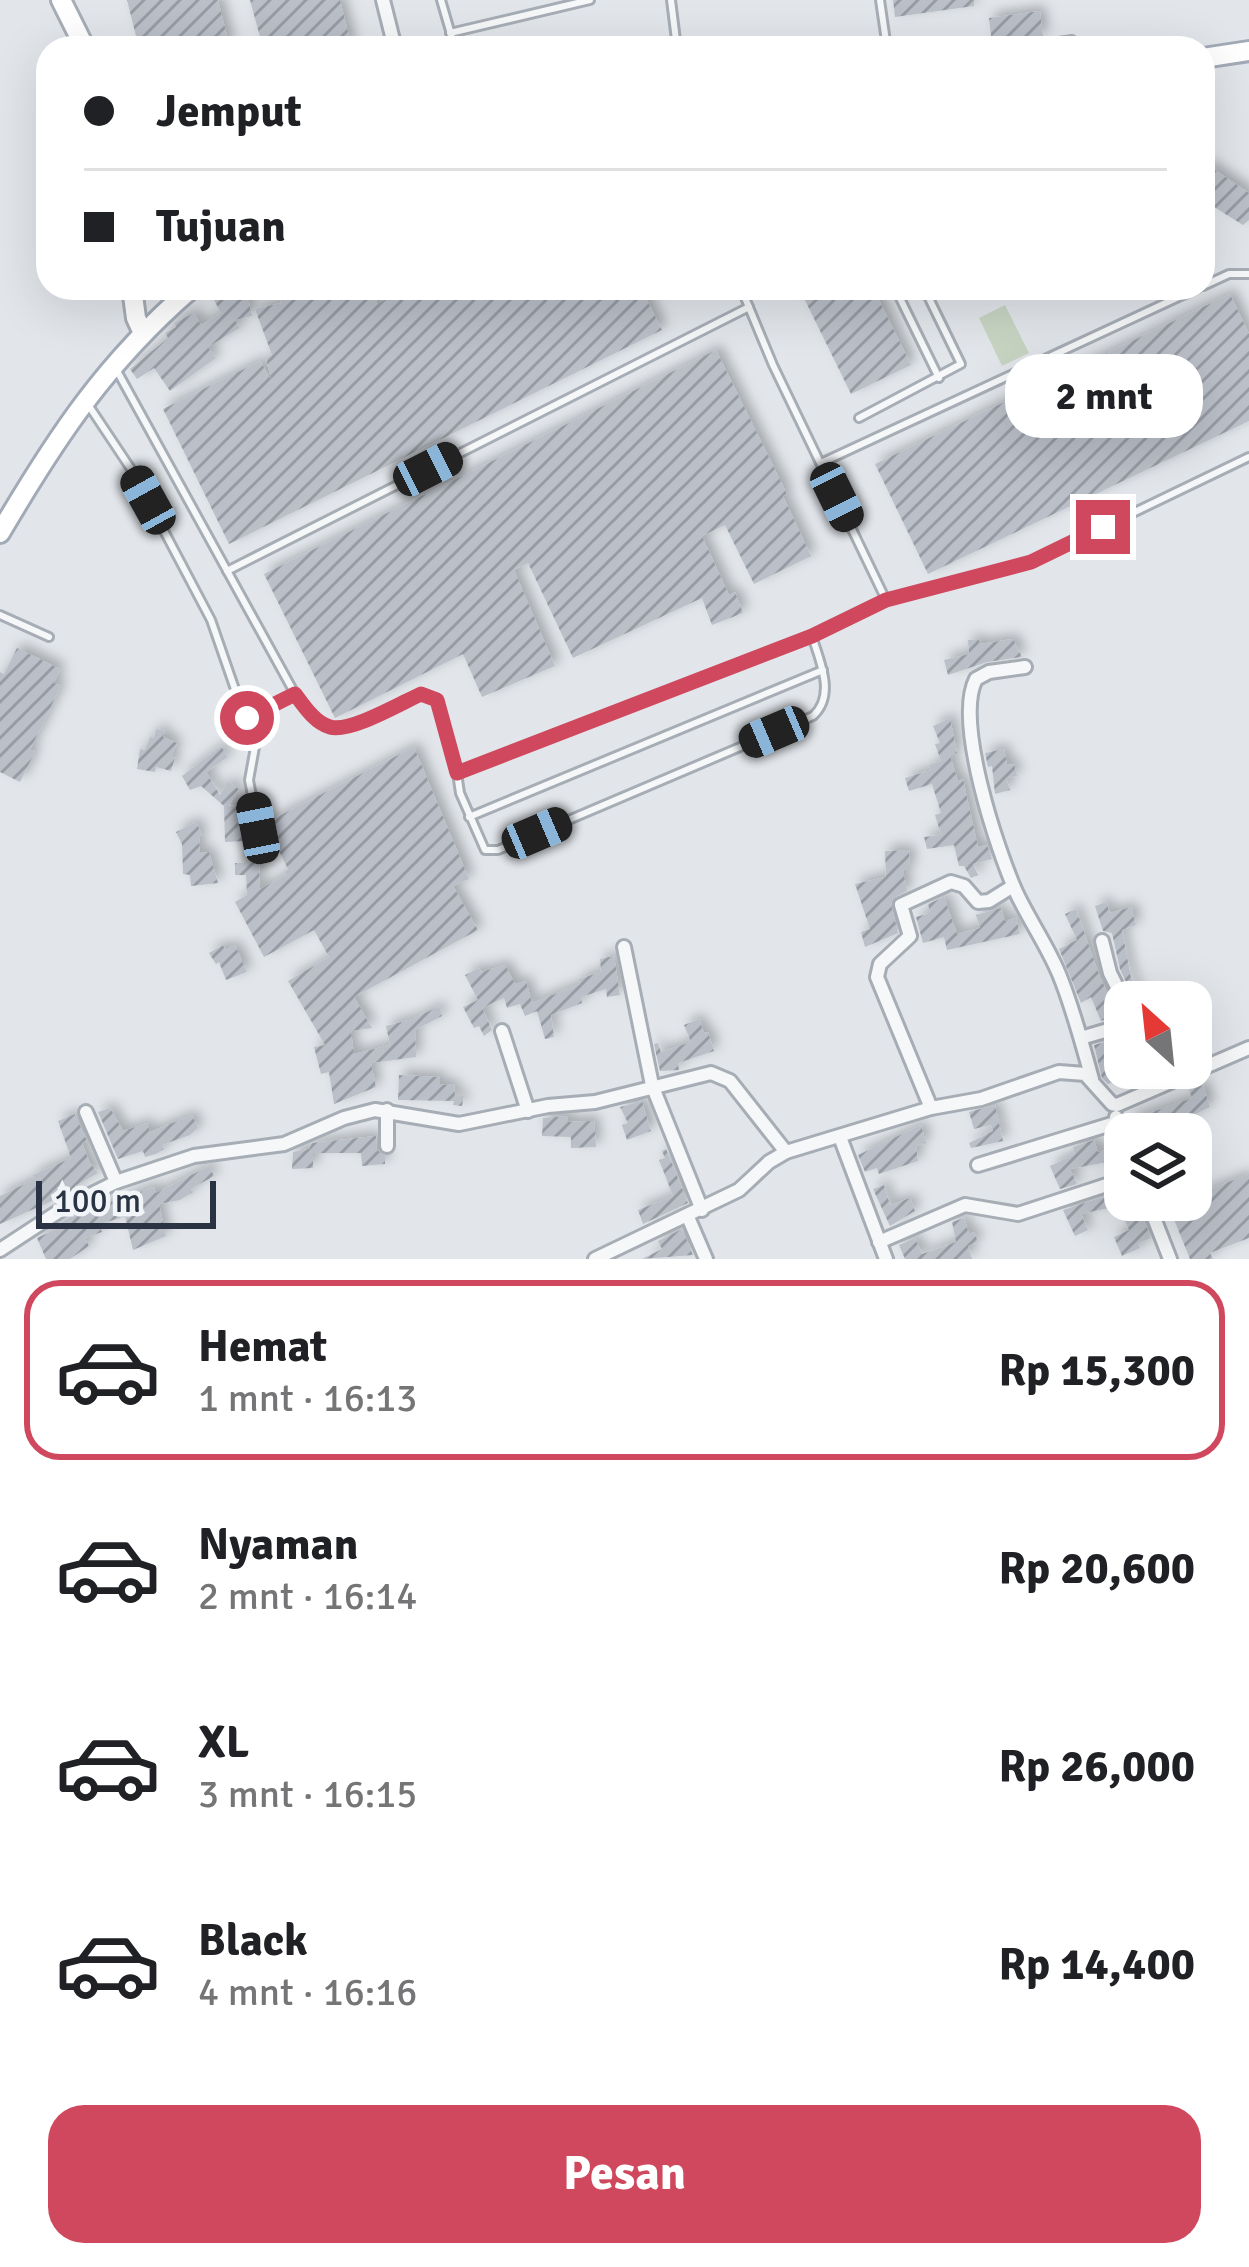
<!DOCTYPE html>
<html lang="id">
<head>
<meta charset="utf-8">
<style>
  body { margin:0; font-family:Signika,sans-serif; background:#f2f2f2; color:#202124; height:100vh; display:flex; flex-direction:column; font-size:45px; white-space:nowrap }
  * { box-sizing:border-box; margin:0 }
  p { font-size:39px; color:#757577 }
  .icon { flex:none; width:66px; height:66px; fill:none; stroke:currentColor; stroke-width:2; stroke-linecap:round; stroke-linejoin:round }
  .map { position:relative; height:1259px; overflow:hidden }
  .drawer { display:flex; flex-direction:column; background:#fff; flex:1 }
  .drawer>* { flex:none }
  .banner { position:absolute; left:36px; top:36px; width:1179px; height:264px; border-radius:36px; box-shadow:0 12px 48px #0002; display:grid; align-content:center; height:264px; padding:0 48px; background:#fff }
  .needle { width:78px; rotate:333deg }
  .tools { position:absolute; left:1104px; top:981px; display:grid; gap:24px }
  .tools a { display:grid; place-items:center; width:108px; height:108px; border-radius:24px; background:#fff; box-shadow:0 12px 48px #0002; font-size:60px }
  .scale { position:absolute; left:36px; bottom:30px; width:180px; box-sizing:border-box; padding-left:12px; border:6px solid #2a3343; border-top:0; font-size:33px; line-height:42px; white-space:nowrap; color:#2a3343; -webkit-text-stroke:9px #f2f5f8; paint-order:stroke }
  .end { position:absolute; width:54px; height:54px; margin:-27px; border:15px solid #cf485d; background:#fff; box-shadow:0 0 0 6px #fff }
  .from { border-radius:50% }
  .bubble { position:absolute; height:84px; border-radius:36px; background:#fff; box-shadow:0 12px 48px #0002; font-size:39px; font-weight:800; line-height:84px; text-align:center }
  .car { position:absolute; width:36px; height:72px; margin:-36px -18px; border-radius:15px; box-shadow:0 0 9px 3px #0007; background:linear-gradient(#222 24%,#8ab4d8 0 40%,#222 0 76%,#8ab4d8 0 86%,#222 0) }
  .banner b { display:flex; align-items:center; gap:42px; height:114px; font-size:45px }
  .banner b+b { border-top:3px solid #e0e0e0 }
  .banner i { width:30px; height:30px; background:#202124 }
  ul { padding:21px 0 0; list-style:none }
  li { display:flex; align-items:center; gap:36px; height:180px; margin:0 24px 18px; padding:0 24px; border:6px solid transparent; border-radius:36px }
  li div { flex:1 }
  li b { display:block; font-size:45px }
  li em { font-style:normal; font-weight:800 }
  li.on { border-color:#cf485d }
  li>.icon { width:108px; height:108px; stroke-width:1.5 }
  .primary-button { display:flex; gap:24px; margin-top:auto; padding:24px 48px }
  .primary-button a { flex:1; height:138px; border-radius:36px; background:#cf485d; color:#fff; font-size:48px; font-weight:800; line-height:138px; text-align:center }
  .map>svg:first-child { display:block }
  .grass { fill:#c8d5c3 }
  .building { fill:url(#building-hatch); filter:url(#shadow) }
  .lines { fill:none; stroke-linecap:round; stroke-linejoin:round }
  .lane-casing { stroke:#a7adb5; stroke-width:12 }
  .street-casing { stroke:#a7adb5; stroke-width:18 }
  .secondary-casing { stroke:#a7adb5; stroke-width:24 }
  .primary-casing { stroke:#a2aab7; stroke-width:24 }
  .lane { stroke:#f5f7f9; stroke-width:6 }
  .street { stroke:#f5f7f9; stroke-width:12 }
  .secondary { stroke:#fff; stroke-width:18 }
  .primary { stroke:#fff; stroke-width:18 }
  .route { stroke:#cf485d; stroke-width:15 }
</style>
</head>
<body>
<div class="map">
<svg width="1249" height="1259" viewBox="0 0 1249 1259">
  <defs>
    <pattern id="building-hatch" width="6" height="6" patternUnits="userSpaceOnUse" patternTransform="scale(3)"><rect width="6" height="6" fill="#babfc8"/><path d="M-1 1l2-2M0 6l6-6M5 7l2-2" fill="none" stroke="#979ca4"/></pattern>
    <filter id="shadow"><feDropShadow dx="5.5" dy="-5.5" stdDeviation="6" flood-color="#0004"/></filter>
  </defs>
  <rect width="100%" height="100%" fill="#e2e6eb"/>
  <path class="grass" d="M1005 305 1029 353 1002 366 979 318Z"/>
  <g class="building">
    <path d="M127 0H218L230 48H139Z"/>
    <path d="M250 0H340L352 48H263Z"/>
    <path d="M893 0H974V6L895 17Z"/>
    <path d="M1040 11 1043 37 992 44 989 18Z"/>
    <path d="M1203 162 1249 193V220L1243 225 1203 200Z"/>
    <path d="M236 288H246L252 316 235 320 240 328 208 347 216 358 170 391 154 368 137 379 130 369 168 338 165 333 176 327 174 323 194 313 201 325 221 313 214 300Z"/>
    <path d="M278 288H345L348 297 374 291 377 304 408 288H641L662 330 229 544 163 409 260 361 271 379 266 358 272 355 255 309 281 303Z"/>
    <path d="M799 288H873L911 365 851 394Z"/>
    <path d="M1230 294 1249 334V421L928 574 875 464Z"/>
    <path d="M716 350 787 494 783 496 811 556 754 584 725 525 702 536 729 595 735 592 743 613 712 625 702 598 573 658 528 563 514 570 555 666 482 697 463 654 335 718 264 574Z"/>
    <path d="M1013 639 1022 657 987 662 948 675 944 660 969 654 968 640H979L980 644Z"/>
    <path d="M17 648 60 669 54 683 61 686 30 750 35 752 20 782 0 772V672L4 674Z"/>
    <path d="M950 718 957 753 950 755 958 781 963 779 978 847 987 845 992 859 973 864 978 875 971 878 964 866H959L954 845 927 849 924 837 941 835 935 815 941 813 932 784 909 791 905 778 931 770 929 765 941 761 935 744 940 743 933 726Z"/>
    <path d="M156 729 165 731 163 737 177 743 171 757 175 758 171 771 156 767 155 772 137 769 140 749 145 750 150 737 154 738Z"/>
    <path d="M221 746 228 757 206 772 220 795 228 782 239 789 228 806 238 805 239 814 242 813 245 841 225 842 224 806 201 786 190 790 182 776Z"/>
    <path d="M414 747 469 879 453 886 478 930 354 997 372 1028 351 1031 354 1054 390 1045 386 1026 413 1019 439 1006 442 1016 415 1030 416 1057 371 1063 376 1087 334 1104 329 1072 321 1074 314 1047 325 1045 288 981 329 957 314 930 264 957 235 902 247 895 246 875H235V863H259L260 889 286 875 284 872 288 869 265 823Z"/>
    <path d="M1004 749 1007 765 1014 764 1017 776 1006 778 1010 790 995 794 992 766 988 767 985 753Z"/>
    <path d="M196 822 202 835 199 836 200 853 209 852 218 883 191 886 190 875 183 874 182 844 176 832Z"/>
    <path d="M909 850 910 870H903L907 891 893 898 891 904 898 933 865 947 861 932 870 929 855 884 886 877 885 851Z"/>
    <path d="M944 897 957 934 980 928 976 915 1001 908 1005 921 1016 918 1020 934 947 950 944 937 923 943 916 917 930 913 928 904Z"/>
    <path d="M1106 902 1110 913 1131 907 1136 925 1122 930 1131 978 1143 1002H1135L1120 969 1112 933 1103 931 1095 906Z"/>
    <path d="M1076 909 1100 977 1118 1016 1101 1021 1091 997 1081 1003 1059 949 1077 940 1065 914Z"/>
    <path d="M223 945 225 950 235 945 247 972 226 980 219 962 216 964 209 953Z"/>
    <path d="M614 956 620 995 607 997 606 989 581 997 582 1003 551 1015 554 1037 545 1039 537 1011 525 1016 520 1004 507 1008 504 998 482 1008 492 1030 484 1036 479 1026 474 1028 463 1007 478 1000 465 975 479 968 481 972 505 965 515 984 526 981 532 1003 580 984 579 979 601 972 600 959Z"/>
    <path d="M699 1019 704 1033 708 1032 714 1051 678 1063 679 1070 660 1071 654 1044 658 1043 661 1052 691 1042 684 1025Z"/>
    <path d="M1105 1042 1110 1056 1123 1052 1125 1068 1147 1070 1108 1084 1102 1078 1094 1045Z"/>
    <path d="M399 1075 440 1077V1085L454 1084 455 1096H464L462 1106 453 1105 454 1101 398 1100Z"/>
    <path d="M1203 1085 1210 1107 1185 1119 1193 1134H1134L1129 1120 1192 1098 1189 1090Z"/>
    <path d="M642 1101 651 1131 627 1140 622 1125 628 1123 620 1107Z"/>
    <path d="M995 1105 1003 1141 971 1148 969 1143 993 1131 991 1125 974 1129 969 1112Z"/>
    <path d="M110 1108 123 1131 147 1123 150 1132 192 1115 198 1128 190 1135 162 1145 164 1149 156 1154 145 1157 143 1151 118 1159 98 1112Z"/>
    <path d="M75 1114 87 1141 82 1143 90 1163 98 1173 75 1186 77 1190 0 1224V1196L35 1179 33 1175 71 1158 58 1121Z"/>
    <path d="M568 1116V1122L594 1121 596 1147 571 1148V1137L542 1136 543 1118Z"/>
    <path d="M921 1125 926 1143 916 1146 918 1161 879 1174 877 1168 865 1172 858 1155Z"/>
    <path d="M376 1136 377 1150 385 1156V1164L362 1166 361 1153H313V1168L292 1169 293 1152 309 1149 312 1143Z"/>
    <path d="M1094 1140 1098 1152 1111 1149 1113 1161 1070 1169 1077 1184 1060 1189 1050 1166 1075 1154 1073 1147Z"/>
    <path d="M666 1149 688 1203 643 1224 638 1210 673 1196 659 1160 665 1158 662 1151Z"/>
    <path d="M209 1166 214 1176 191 1189 193 1192 180 1200 159 1204 166 1236 133 1250 121 1199 154 1187 156 1193Z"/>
    <path d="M1249 1174V1238L1210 1253 1213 1259H1190L1171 1212 1168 1214 1164 1205 1178 1200 1185 1214 1206 1206 1201 1193Z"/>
    <path d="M884 1185 890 1205 910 1198 915 1211 890 1226 873 1189Z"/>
    <path d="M1124 1190 1127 1215 1140 1210 1151 1238 1138 1244 1140 1248 1122 1256 1114 1237 1129 1230 1118 1206 1081 1214 1088 1230 1075 1236 1063 1210Z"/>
    <path d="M112 1201 121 1218 99 1224 102 1232 85 1238 89 1246 70 1259H46L37 1238 62 1226 61 1223 69 1217Z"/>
    <path d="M964 1218 969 1234 974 1232 978 1242 968 1246 972 1259H905L899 1245 915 1238 922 1254 956 1242 952 1222Z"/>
    <path d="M682 1229 693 1255 642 1259 662 1249 658 1241Z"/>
  </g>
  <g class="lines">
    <g class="lane-casing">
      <g id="lane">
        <path d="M441 0 455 48"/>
        <path d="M671 0 677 48"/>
        <path d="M880 0 887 48"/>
        <path d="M450 33 590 0"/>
        <path d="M1018 48 1072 40"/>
        <path d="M1203 286 1229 274H1249"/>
        <path d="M895 288 939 378"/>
        <path d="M116 369 295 694C304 706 315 723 330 727 350 733 401 703 421 695L437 700 457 773 812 636 886 600 773 365 741 288"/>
        <path d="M89 406 133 472 211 620 255 747 249 780 258 828"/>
        <path d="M859 418 961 364 924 288"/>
        <path d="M821 463 1198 288"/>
        <path d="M227 571 749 307"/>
        <path d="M886 600 1031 562 1249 457"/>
        <path d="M0 615 49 637"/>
        <path d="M247 718 295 694"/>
        <path d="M457 773 460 793 485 850H498L813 716C836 695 820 662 812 636"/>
        <path d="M469 817 823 670"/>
      </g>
    </g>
    <g class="street-casing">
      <g id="street">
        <path d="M383 0 395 48"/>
        <path d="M1025 667 989 672 976 679C954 721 997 849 1016 892 1029 920 1047 945 1059 974 1073 1008 1082 1043 1092 1079"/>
        <path d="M1102 941 1110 973 1125 1003"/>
        <path d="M624 947 652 1085 702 1210"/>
        <path d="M502 1031 528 1111"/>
        <path d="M1081 1038 1125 1025"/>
        <path d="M931 1108 877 977 880 964 910 936 901 905 951 882 964 886 978 902 989 901 1013 886"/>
        <path d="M86 1112 116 1182"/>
        <path d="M1116 1117 1125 1141"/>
        <path d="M840 1137 886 1259"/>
        <path d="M387 1146V1110"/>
        <path d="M978 1165 1118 1122"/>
        <path d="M1147 1200 1170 1259"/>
        <path d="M688 1217 706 1259"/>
        <path d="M879 1242 965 1205 1018 1214 1125 1179"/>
        <path d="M0 1250 64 1208 116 1182 194 1156 284 1144 344 1118 375 1110 459 1124 548 1106 595 1102 711 1073 730 1081 786 1152"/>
        <path d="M595 1259 739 1190 769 1162 786 1152 931 1108 981 1099 1059 1072 1085 1074 1112 1104 1117 1105 1249 1048"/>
      </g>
    </g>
    <g class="secondary-casing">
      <g id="secondary">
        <path d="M61 0 85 48"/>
        <path d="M132 288 136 318 143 333"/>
      </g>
    </g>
    <g class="primary-casing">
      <g id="primary">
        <path d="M1203 58 1249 51"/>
        <path d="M0 533C57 436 106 362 192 288"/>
      </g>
    </g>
    <use href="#lane" class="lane"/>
    <use href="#street" class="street"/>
    <use href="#secondary" class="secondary"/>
    <use href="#primary" class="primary"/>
  </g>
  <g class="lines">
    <path class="route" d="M247 718 295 694C304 706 315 723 330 727 350 733 401 703 421 694L437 700 457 773 812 636 886 600 1031 562 1103 527"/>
  </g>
</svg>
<div class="tools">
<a><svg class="needle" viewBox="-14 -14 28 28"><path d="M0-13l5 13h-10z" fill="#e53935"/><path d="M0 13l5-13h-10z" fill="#757577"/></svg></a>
<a><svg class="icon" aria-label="layers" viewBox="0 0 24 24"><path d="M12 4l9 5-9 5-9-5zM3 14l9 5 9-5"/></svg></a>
</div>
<div class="scale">100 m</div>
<i class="end from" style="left:247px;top:718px"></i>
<i class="end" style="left:1103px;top:527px"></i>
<div class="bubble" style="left:1005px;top:354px;width:198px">2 mnt</div>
<i class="car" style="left:428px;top:469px;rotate:63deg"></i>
<i class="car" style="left:837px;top:497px;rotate:154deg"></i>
<i class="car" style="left:148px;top:500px;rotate:331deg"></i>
<i class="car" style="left:774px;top:732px;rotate:247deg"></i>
<i class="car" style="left:258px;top:828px;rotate:349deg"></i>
<i class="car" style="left:537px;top:833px;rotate:67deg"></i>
<div class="banner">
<b><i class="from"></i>Jemput</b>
<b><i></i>Tujuan</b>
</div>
</div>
<section class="drawer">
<ul>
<li class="on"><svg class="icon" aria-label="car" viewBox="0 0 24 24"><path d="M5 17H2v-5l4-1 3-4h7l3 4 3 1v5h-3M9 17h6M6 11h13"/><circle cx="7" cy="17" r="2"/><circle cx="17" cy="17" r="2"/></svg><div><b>Hemat</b><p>1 mnt · 16:13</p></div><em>Rp 15,300</em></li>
<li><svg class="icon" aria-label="car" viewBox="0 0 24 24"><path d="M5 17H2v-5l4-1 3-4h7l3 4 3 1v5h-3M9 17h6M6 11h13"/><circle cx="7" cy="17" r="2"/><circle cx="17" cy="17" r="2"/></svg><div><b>Nyaman</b><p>2 mnt · 16:14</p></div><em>Rp 20,600</em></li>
<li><svg class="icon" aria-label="car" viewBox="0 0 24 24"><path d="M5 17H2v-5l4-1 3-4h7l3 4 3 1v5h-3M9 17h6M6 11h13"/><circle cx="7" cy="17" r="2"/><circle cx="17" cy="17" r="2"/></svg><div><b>XL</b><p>3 mnt · 16:15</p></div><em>Rp 26,000</em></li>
<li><svg class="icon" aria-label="car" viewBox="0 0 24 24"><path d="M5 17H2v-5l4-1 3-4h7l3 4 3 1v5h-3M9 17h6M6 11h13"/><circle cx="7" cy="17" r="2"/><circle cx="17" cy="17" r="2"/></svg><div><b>Black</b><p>4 mnt · 16:16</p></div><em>Rp 14,400</em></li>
</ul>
<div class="primary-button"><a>Pesan</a></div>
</section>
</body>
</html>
